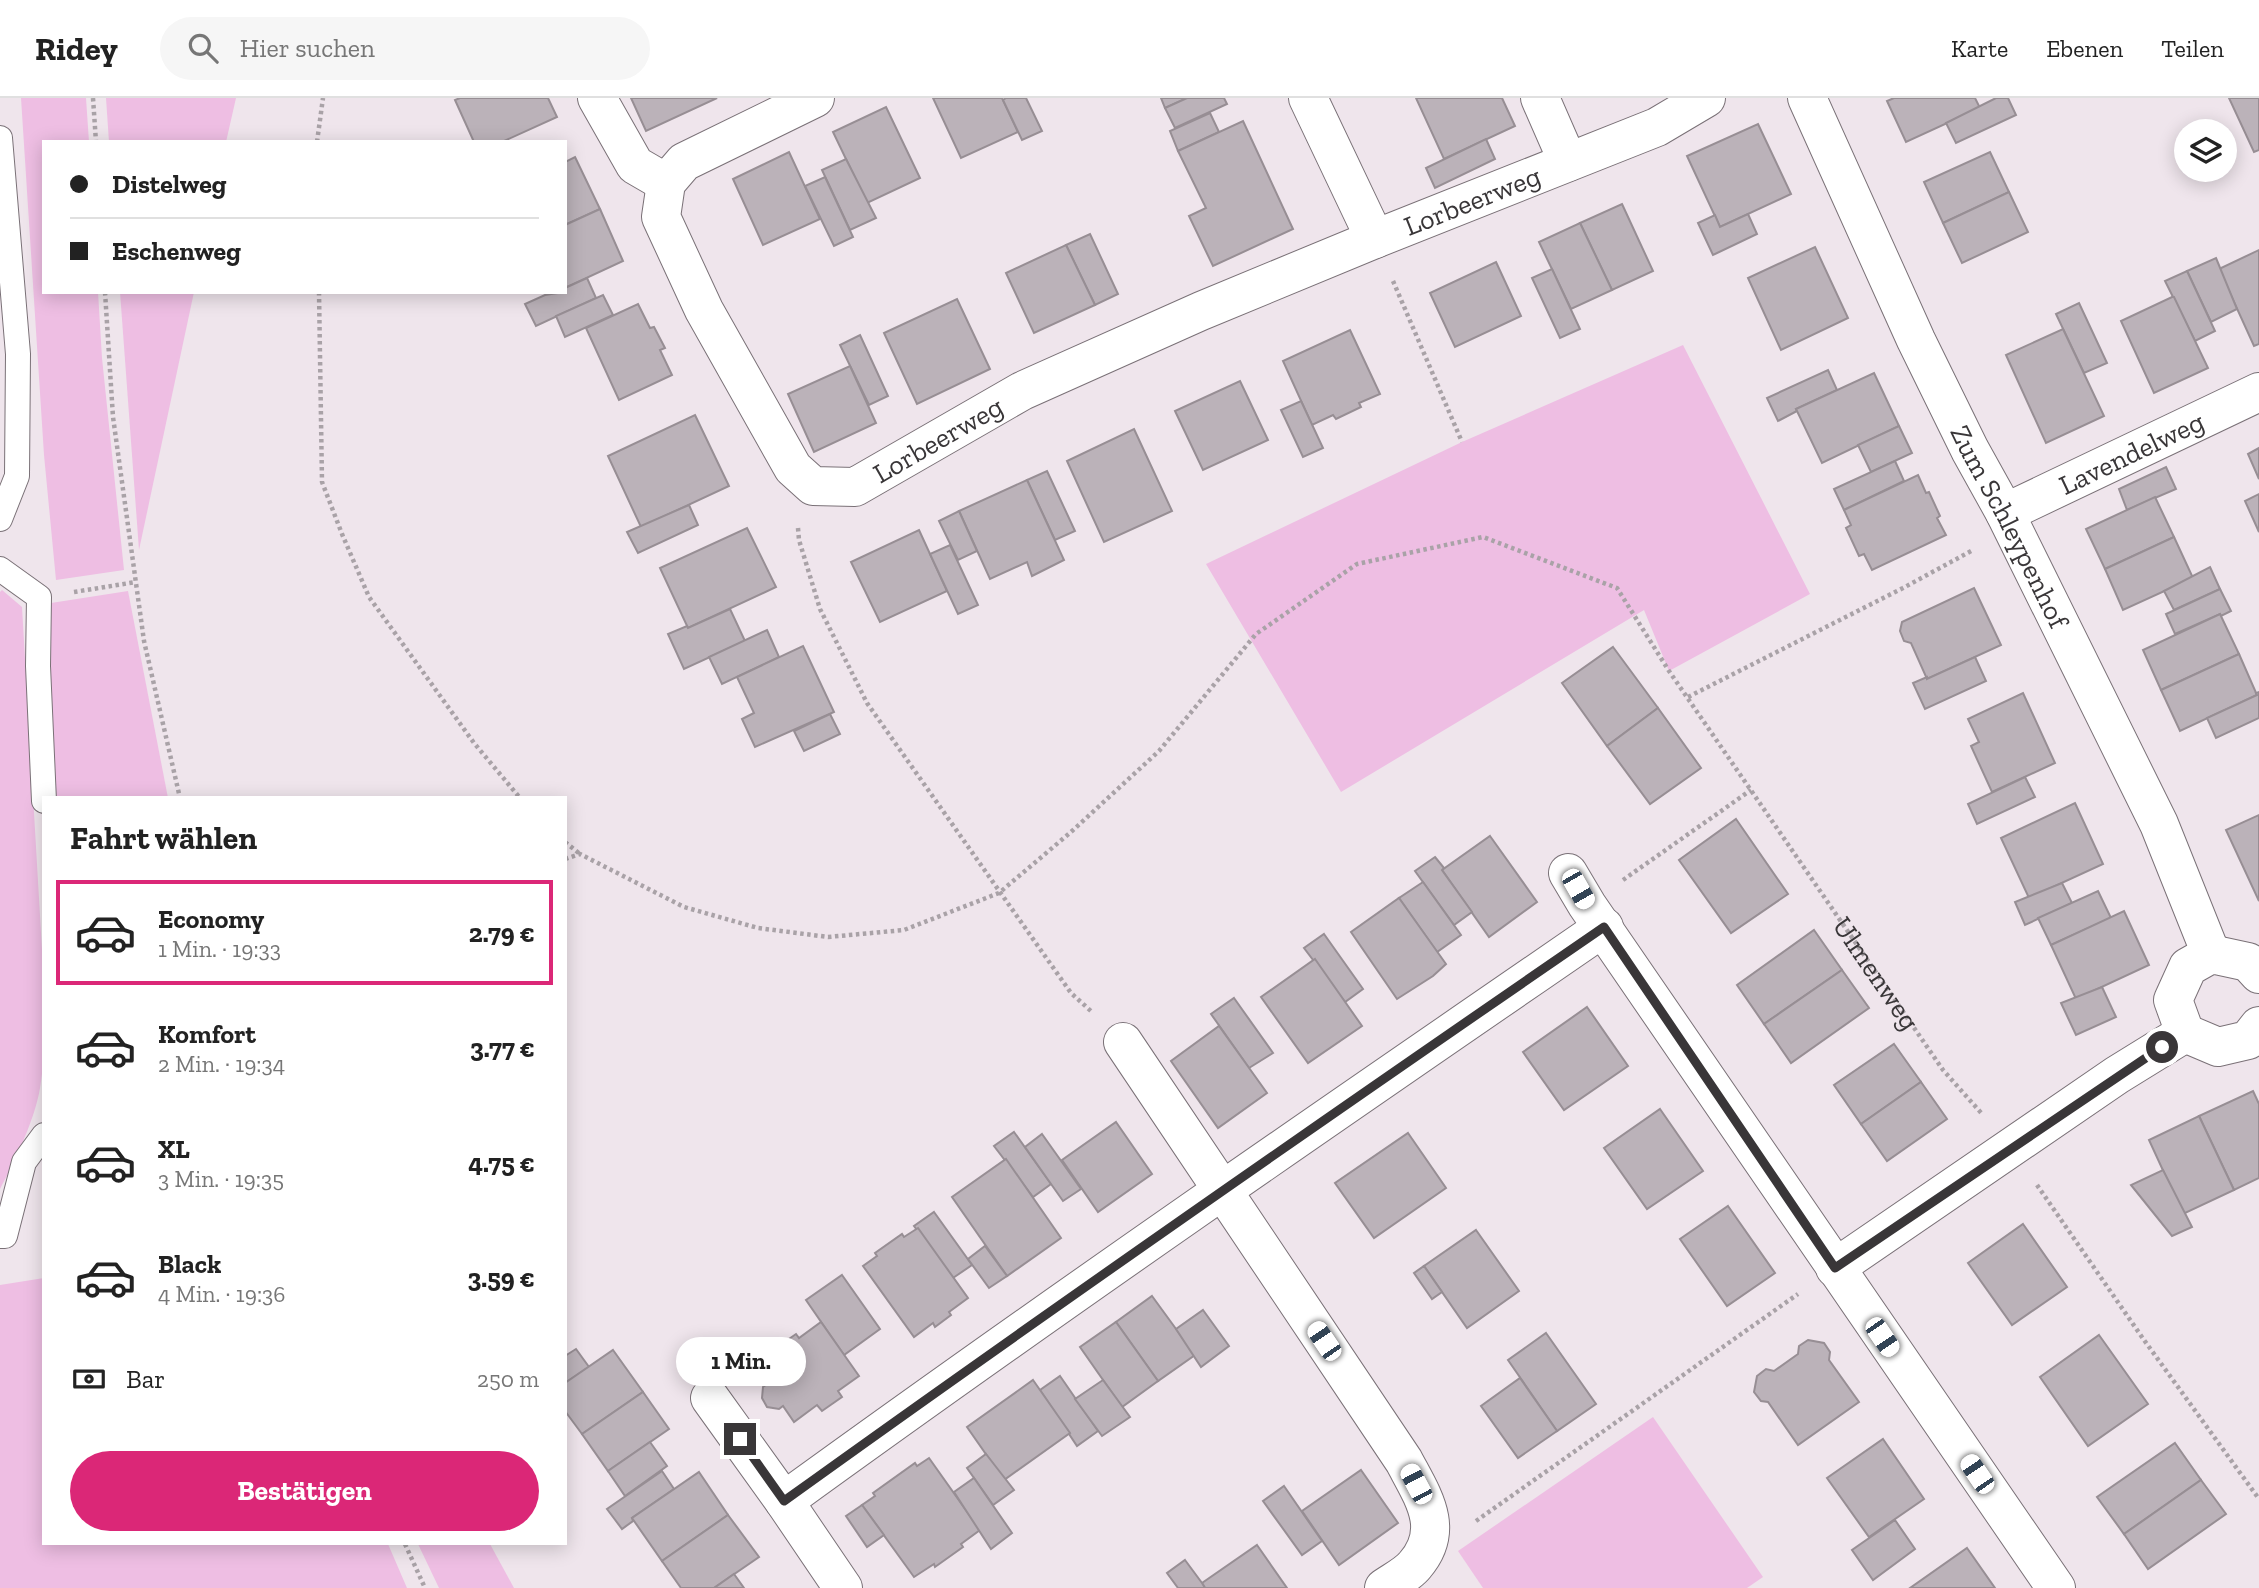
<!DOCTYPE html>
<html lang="de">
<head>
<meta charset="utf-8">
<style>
  body { margin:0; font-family:"Zilla Slab",serif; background:#f6f6f6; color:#222; height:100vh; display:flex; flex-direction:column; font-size:26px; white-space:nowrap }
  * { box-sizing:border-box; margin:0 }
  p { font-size:23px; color:#767676 }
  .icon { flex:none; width:38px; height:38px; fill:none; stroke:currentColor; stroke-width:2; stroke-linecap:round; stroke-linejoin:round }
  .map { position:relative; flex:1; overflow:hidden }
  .side { position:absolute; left:42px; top:698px; width:525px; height:749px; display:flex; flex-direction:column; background:#fff; border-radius:0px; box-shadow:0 4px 18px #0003 }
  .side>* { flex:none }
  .top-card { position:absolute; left:42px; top:42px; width:525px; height:154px; border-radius:0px; box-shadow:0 4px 18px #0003; display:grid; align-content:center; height:154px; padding:0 28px; background:#fff }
  .fabs { position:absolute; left:2174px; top:21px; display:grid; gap:14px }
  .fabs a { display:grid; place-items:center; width:63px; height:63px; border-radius:50%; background:#fff; box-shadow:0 4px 18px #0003; font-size:35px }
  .end { position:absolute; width:32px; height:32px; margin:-16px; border:9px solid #393638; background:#fff; box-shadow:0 0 0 4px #fff }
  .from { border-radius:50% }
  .bubble { position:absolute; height:49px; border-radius:24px; background:#fff; box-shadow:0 4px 18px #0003; font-size:23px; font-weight:800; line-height:49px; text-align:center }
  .car { position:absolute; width:21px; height:42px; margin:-21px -10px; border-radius:9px; box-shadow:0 0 5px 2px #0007; background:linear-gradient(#fff 24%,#345 0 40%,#fff 0 76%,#345 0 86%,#fff 0) }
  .top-card b { display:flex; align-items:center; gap:24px; height:66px; font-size:26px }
  .top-card b+b { border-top:2px solid #e0e0e0 }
  .top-card i { width:18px; height:18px; background:#222 }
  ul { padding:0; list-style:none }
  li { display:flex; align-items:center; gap:21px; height:105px; margin:0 14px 10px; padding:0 14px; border:4px solid transparent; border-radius:0px }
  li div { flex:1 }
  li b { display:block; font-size:26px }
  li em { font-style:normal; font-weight:800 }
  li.on { border-color:#db2777 }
  li>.icon { width:63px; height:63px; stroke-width:1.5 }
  h2 { padding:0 28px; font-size:32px; line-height:84px }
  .pay { display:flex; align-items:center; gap:18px; height:77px; padding:0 28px; font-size:26px }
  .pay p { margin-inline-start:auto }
  .cta { display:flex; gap:14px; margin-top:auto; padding:14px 28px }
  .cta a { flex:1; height:80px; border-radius:42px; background:#db2777; color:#fff; font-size:28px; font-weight:800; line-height:80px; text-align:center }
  header { display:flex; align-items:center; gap:42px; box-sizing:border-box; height:98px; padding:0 35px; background:#fff; border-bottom:2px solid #e0e0e0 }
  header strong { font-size:33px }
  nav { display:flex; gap:38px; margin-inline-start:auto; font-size:24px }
  .search { width:490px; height:63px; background:#f6f6f6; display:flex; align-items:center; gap:18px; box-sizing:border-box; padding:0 24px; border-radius:38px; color:#767676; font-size:26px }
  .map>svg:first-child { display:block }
  .green { fill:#eebee3 }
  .building { fill:#bbb2b9; stroke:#978e94; stroke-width:2 }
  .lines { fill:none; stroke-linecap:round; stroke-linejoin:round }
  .lane-casing { stroke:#7a7177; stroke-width:26 }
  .street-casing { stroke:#7a7177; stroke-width:40 }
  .path { stroke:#a9a2a7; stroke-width:4.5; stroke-dasharray:3.5 3.5; stroke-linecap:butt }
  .lane { stroke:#fff; stroke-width:24 }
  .street { stroke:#fff; stroke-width:38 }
  .route { stroke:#393638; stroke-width:9 }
  .labels { text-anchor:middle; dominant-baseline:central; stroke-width:5; stroke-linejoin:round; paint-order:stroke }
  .street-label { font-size:28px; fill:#393638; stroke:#efe5ec }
</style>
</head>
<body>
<header>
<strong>Ridey</strong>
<div class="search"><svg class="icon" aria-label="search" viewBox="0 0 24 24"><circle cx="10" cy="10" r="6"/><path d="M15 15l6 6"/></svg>Hier suchen</div>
<nav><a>Karte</a><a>Ebenen</a><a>Teilen</a></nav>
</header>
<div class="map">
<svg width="2259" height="1490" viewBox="0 0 2259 1490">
  <rect width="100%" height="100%" fill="#efe5ec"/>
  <g class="green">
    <path d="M21 0H86L89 44H44V194H98L102 260 124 472 56 482 44 357Z"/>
    <path d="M106 0H236L226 44H109Z"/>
    <path d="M120 194H194L139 452Z"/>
    <path d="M1683 247 1810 496 1669 573 1644 512 1341 694 1206 466 1462 344Z"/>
    <path d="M2 492 22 509 44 886C44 920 46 956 40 990 35 1021 15 1063 0 1091V494Z"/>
    <path d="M128 493 168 700H56L51 659V505Z"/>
    <path d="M44 1180V1446H388L407 1490H0V1187Z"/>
    <path d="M1653 1319 1763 1479 1747 1490H1483L1458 1453Z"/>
    <path d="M418 1446H490L514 1490H439Z"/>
  </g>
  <g class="building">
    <path d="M460 0H548L557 19 502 44H474L455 2Z"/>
    <path d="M631 0H717L646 33Z"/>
    <path d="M933 0H1002L1018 34 961 60Z"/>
    <path d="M1006 0H1026L1042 33 1022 42 1003 2Z"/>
    <path d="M1161 0H1187L1165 10Z"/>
    <path d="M1187 0H1224L1227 6 1175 30 1165 10Z"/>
    <path d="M1416 0H1502L1515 28 1444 61Z"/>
    <path d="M1894 0H1975L1980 10 1906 44 1887 3Z"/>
    <path d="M1996 0H2008L2016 17 1956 45 1946 25Z"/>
    <path d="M2229 0H2259V52L2254 54Z"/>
    <path d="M886 9 920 80 867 105 833 34Z"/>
    <path d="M1210 15 1219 34 1178 53 1170 33Z"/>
    <path d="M1243 23 1293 131 1213 168 1189 118 1206 110 1178 53Z"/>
    <path d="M1758 26 1791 96 1720 129 1687 58Z"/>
    <path d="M1486 41 1495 61 1435 90 1426 70Z"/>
    <path d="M789 54 820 121 763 147 733 81Z"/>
    <path d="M1990 54 2009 94 1943 125 1924 84Z"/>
    <path d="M575 59 600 111 565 127V64Z"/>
    <path d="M846 61 876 120 850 132 822 72Z"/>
    <path d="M825 79 853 139 834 148 805 88Z"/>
    <path d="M2009 94 2028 134 1962 165 1943 125Z"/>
    <path d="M1622 106 1653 173 1612 192 1580 125Z"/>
    <path d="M600 111 623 163 565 190V127Z"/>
    <path d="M1748 116 1757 136 1713 157 1698 125 1715 117 1720 129Z"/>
    <path d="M1580 125 1612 192 1571 211 1539 144Z"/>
    <path d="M1090 136 1118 196 1095 207 1066 147Z"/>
    <path d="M1066 147 1095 207 1034 235 1006 175Z"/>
    <path d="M1815 149 1848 220 1781 252 1748 180Z"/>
    <path d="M2259 152V246L2254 248 2219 171Z"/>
    <path d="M2216 160 2237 211 2211 224 2187 173Z"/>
    <path d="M1496 164 1521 218 1455 249 1430 195Z"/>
    <path d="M1552 171 1580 231 1560 240 1532 180Z"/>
    <path d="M2187 173 2215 233 2195 243 2165 183Z"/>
    <path d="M587 180 596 200 536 228 525 206 545 197 565 194V190Z"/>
    <path d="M603 197 613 217 565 239 556 218Z"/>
    <path d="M2172 199H2174L2208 270 2154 295 2121 223Z"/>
    <path d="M957 201 990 271 917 306 884 235Z"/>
    <path d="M2079 205 2107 265 2084 275 2056 216Z"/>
    <path d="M638 206 650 230 654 229 665 250 660 252 672 277 619 302 586 230Z"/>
    <path d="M2063 231 2104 318 2046 345 2006 257Z"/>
    <path d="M1350 232 1380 296 1359 305 1361 309 1336 321 1333 317 1312 327 1283 263Z"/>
    <path d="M860 237 888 298 869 307 840 247Z"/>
    <path d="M850 268 876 325 814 354 788 296Z"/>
    <path d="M1828 272 1837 292 1796 311 1797 313 1778 323 1767 300Z"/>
    <path d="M1874 275 1899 328 1822 365 1796 311Z"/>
    <path d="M1240 283 1268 342 1203 372 1175 313Z"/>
    <path d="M1301 303 1323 350 1303 359 1281 312Z"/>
    <path d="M695 317 729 388 641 429 608 358Z"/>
    <path d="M1899 328 1912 355 1871 374 1858 347Z"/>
    <path d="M1134 331 1172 413 1104 444 1067 363Z"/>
    <path d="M2259 350V381L2248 356Z"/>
    <path d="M1895 363 1904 383 1844 412 1834 391Z"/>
    <path d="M2166 369 2176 391 2127 412 2119 391Z"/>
    <path d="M1047 373 1075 433 1055 442 1027 382Z"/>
    <path d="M1918 377 1926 395 1929 394 1940 418 1937 420 1946 437 1872 472 1864 456 1859 458 1846 430 1851 427 1844 412Z"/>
    <path d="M1027 382 1064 462 1032 478 1027 464 990 481 959 413Z"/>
    <path d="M2259 396V434L2245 403Z"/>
    <path d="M2155 399 2174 439 2105 471 2086 431Z"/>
    <path d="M689 407 698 427 638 455 627 434Z"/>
    <path d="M959 413 977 453 958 462 939 423Z"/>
    <path d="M747 430 776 489 688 530 660 470Z"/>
    <path d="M919 432 947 493 880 524 851 464Z"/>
    <path d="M2174 439 2193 480 2123 512 2105 471Z"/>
    <path d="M950 447 978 507 958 516 930 456Z"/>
    <path d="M2210 469 2220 491 2174 512 2164 493Z"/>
    <path d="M1974 490 2001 547 1927 581 1911 545 1904 543 1900 533 1902 524Z"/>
    <path d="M2220 491 2231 513 2221 518 2220 516 2175 536 2166 516Z"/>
    <path d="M730 511 745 543 684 571 668 536 687 528 688 530Z"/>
    <path d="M2220 516 2239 556 2161 592 2143 552Z"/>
    <path d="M767 532 779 559 722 586 709 559Z"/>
    <path d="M803 548 834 614 755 649 742 621 754 615 737 579Z"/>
    <path d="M1613 549 1658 610 1607 648 1562 585Z"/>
    <path d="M2239 556 2257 597 2180 633 2161 592Z"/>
    <path d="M1975 559 1986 583 1925 611 1913 585 1927 579V581Z"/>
    <path d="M2259 594V620L2216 640 2207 620 2257 597 2256 595Z"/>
    <path d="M2023 595 2055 665 1992 694 1971 648 1979 644 1968 621Z"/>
    <path d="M1658 610 1701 670 1650 706 1607 648Z"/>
    <path d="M830 616 840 636 804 653 794 633Z"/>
    <path d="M2025 679 2035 699 1977 726 1968 706Z"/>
    <path d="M2075 705 2103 766 2029 800 2001 740Z"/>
    <path d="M2259 717V803L2226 732Z"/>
    <path d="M1736 721 1788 796 1731 835 1679 762Z"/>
    <path d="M1490 738 1537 804 1489 839 1442 772Z"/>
    <path d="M1435 759 1444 770 1442 772 1472 814 1454 827 1415 773Z"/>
    <path d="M1423 784 1461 837 1437 854 1399 800Z"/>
    <path d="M2062 785 2072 805 2025 827 2015 804Z"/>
    <path d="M2098 793 2111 820 2051 847 2038 820Z"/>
    <path d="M1399 800 1446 866 1433 878 1397 901 1351 834Z"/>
    <path d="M2124 813 2149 867 2076 901 2051 847Z"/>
    <path d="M1814 832 1842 872 1764 926 1737 887Z"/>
    <path d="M1324 836 1363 891 1345 904 1304 850Z"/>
    <path d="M1315 861 1362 928 1308 965 1261 899Z"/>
    <path d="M1842 872 1869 910 1791 965 1764 926Z"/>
    <path d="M2102 889 2116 919 2076 937 2061 905Z"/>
    <path d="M1234 900 1273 955 1249 970 1211 916Z"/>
    <path d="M1587 909 1628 968 1564 1012 1523 954Z"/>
    <path d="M1219 928 1267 995 1218 1030 1171 963Z"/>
    <path d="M1894 946 1921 984 1861 1026 1834 987Z"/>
    <path d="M1921 984 1947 1021 1887 1063 1861 1026Z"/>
    <path d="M2253 993 2259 1006V1080L2234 1092 2199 1018Z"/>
    <path d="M1660 1011 1703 1073 1647 1111 1604 1050Z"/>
    <path d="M2199 1018 2234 1092 2183 1116 2149 1042Z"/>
    <path d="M1116 1024 1152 1076 1098 1114 1062 1062Z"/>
    <path d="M1014 1034 1051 1086 1033 1099 994 1048Z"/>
    <path d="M1408 1035 1446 1090 1374 1140 1335 1085Z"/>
    <path d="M1042 1036 1081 1091 1063 1103 1025 1049Z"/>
    <path d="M1006 1061 1061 1140 1007 1178 952 1099Z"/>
    <path d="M2163 1072 2192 1129 2172 1138 2131 1087Z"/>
    <path d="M1728 1108 1775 1175 1727 1208 1680 1141Z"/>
    <path d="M934 1114 972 1167 953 1180 914 1128Z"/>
    <path d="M2023 1126 2067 1189 2012 1227 1968 1165Z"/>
    <path d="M918 1130 968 1200 949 1214 951 1217 935 1229 933 1225 914 1239 863 1168 877 1158 875 1155 902 1136 904 1139Z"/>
    <path d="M1476 1132 1519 1193 1467 1230 1424 1168Z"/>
    <path d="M985 1148 1007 1178 989 1190 968 1161Z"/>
    <path d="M1424 1168 1442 1194 1432 1201 1414 1175Z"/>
    <path d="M842 1177 880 1231 844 1257 806 1202Z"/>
    <path d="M1152 1198 1195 1257 1158 1283 1116 1224Z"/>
    <path d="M1203 1212 1229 1248 1201 1269 1176 1231Z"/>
    <path d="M821 1224 859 1278 838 1293 842 1299 822 1313 817 1307 794 1324 783 1308 779 1311 767 1309 762 1300 763 1289 767 1286 756 1270 779 1254 776 1250 796 1236 799 1240Z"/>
    <path d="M1116 1224 1158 1283 1122 1309 1080 1249Z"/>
    <path d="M1546 1235 1596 1306 1557 1333 1508 1262Z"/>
    <path d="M2099 1237 2148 1306 2088 1348 2040 1279Z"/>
    <path d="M1808 1242 1824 1245 1830 1254 1829 1262 1859 1304 1798 1347 1768 1304 1761 1303 1754 1294 1757 1278 1766 1271 1774 1273 1798 1256 1799 1248Z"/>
    <path d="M576 1251 589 1269 565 1285V1258Z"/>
    <path d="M613 1252 643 1294 582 1336 565 1313V1285Z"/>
    <path d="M1060 1278 1098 1333 1077 1348 1040 1292Z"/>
    <path d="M1520 1280 1557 1333 1518 1360 1481 1308Z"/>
    <path d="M1033 1282 1070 1335 1004 1382 967 1329Z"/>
    <path d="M1103 1282 1130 1319 1102 1338 1075 1301Z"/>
    <path d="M643 1294 669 1331 608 1373 582 1336Z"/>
    <path d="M1883 1341 1924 1401 1869 1439 1827 1380Z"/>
    <path d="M650 1344 667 1368 625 1398 608 1373Z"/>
    <path d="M2175 1345 2201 1382 2124 1436 2097 1399Z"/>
    <path d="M986 1356 1014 1392 993 1407 967 1370Z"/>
    <path d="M929 1360 980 1432 961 1446 963 1449 935 1469 934 1466 914 1479 862 1407 875 1398 873 1395 915 1365 917 1368Z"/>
    <path d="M1361 1372 1398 1425 1339 1467 1302 1413Z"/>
    <path d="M662 1373 674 1391 632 1420 633 1423 622 1431 607 1411Z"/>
    <path d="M699 1374 728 1417 662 1463 632 1420Z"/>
    <path d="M974 1380 1012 1435 991 1451 954 1394Z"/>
    <path d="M2201 1382 2226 1416 2148 1471 2124 1436Z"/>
    <path d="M1284 1388 1322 1443 1302 1457 1263 1403Z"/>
    <path d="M862 1407 884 1437 867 1449 846 1418Z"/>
    <path d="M728 1417 759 1459 714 1490H681L662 1463Z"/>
    <path d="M1895 1422 1915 1451 1873 1482 1852 1452Z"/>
    <path d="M1257 1447 1287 1490H1205L1202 1485Z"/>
    <path d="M1967 1450 1995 1490H1910Z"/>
    <path d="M1185 1462 1202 1485 1205 1490H1178L1167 1475Z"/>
    <path d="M734 1476 744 1490H714Z"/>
  </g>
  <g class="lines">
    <g class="lane-casing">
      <g id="lane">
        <path d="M0 40 18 256 17 378 0 421"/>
        <path d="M0 471 39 499 38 568 44 703"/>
        <path d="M0 1138H5L24 1064 44 1037"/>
      </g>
    </g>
    <g class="street-casing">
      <g id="street">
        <path d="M597 0 635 67 666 85"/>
        <path id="s2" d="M815 0 684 64 666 85 661 119 704 212 793 370 813 388 855 389 1022 293 1201 213 1375 141 1657 29 1706 0"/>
        <path d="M1308 0 1375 141"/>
        <path d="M1540 0 1568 64"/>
        <path id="s3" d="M1807 0 1916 242 1970 352 2005 415 2159 726 2211 856"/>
        <path id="s4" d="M2005 415 2259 294"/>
        <path d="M1568 775 1587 807 2056 1490"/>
        <path d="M2259 876 2248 864 2211 856 2188 869 2173 902 2185 935 2218 949 2248 942 2259 928"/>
        <path d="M1123 944 1404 1363C1423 1399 1446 1431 1415 1467 1408 1476 1394 1483 1384 1490"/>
        <path d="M1835 1170 2117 977 2185 935"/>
        <path d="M710 1300 784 1403 843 1490"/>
        <path d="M784 1403C1054 1207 1329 1018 1604 829"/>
      </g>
    </g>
    <g class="path">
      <path d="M93 0 96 44"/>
      <path d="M317 44 323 0"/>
      <path d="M1393 183 1462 344"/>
      <path d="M105 194 113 319 144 543 180 700"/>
      <path d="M319 194 322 384 342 436 369 499 474 645 520 700"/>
      <path d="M798 430 799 442 820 511 867 605 1071 895 1092 914"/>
      <path d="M74 494 136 484"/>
      <path d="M1688 599 1903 490 1973 452"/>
      <path d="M565 744 580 756"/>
      <path id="s1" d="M565 761 580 756 684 809 758 830 828 839 904 832 999 795 1071 734 1159 653 1256 536 1357 466 1483 439 1617 490 1669 573 1943 972 1983 1017"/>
      <path d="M1623 782 1751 692"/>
      <path d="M2037 1087 2144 1242 2259 1401"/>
      <path d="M1476 1423 1798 1196"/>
      <path d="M405 1446 425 1490"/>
    </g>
    <use href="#lane" class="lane"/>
    <use href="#street" class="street"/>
  </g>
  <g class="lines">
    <path class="route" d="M740 1341 784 1403C1055 1208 1329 1018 1604 829L1835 1170 2162 949"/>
  </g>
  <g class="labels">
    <g class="street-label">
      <text stroke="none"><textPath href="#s2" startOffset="1242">Lorbeerweg</textPath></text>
      <text stroke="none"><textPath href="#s2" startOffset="656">Lorbeerweg</textPath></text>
      <text stroke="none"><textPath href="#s4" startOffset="140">Lavendelweg</textPath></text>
      <text stroke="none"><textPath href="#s3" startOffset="474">Zum Schleypenhof</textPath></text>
      <text stroke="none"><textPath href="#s1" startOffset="1684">Ulmenweg</textPath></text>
    </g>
  </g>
</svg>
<div class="fabs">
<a><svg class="icon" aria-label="layers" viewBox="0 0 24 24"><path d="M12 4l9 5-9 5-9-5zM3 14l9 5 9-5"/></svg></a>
</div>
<i class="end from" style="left:2162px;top:949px"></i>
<i class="end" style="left:740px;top:1341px"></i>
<div class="bubble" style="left:676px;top:1239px;width:130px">1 Min.</div>
<i class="car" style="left:1578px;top:791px;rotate:150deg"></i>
<i class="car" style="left:1882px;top:1239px;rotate:146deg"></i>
<i class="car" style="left:1324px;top:1243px;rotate:326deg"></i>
<i class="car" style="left:1977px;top:1376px;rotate:326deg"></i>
<i class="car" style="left:1416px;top:1386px;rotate:332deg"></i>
<div class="top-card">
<b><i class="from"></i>Distelweg</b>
<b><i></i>Eschenweg</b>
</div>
<section class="side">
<h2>Fahrt wählen</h2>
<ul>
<li class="on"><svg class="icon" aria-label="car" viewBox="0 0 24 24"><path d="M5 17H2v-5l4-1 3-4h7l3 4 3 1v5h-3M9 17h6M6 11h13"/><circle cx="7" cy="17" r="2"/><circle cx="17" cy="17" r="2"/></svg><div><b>Economy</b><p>1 Min. · 19:33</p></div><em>2.79 €</em></li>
<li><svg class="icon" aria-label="car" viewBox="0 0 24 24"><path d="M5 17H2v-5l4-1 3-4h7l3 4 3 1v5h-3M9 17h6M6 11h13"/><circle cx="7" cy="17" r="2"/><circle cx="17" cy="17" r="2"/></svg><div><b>Komfort</b><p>2 Min. · 19:34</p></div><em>3.77 €</em></li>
<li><svg class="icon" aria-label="car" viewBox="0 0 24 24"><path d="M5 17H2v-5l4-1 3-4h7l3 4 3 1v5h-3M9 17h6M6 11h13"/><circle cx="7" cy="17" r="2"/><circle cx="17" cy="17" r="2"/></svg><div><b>XL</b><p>3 Min. · 19:35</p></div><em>4.75 €</em></li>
<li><svg class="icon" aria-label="car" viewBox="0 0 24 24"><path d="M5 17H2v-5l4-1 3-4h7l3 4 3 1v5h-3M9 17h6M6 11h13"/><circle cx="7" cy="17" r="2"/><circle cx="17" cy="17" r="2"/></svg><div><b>Black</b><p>4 Min. · 19:36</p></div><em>3.59 €</em></li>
</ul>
<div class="pay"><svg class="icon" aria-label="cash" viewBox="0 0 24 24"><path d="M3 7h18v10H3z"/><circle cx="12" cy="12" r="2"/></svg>Bar<p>250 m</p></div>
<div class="cta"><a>Bestätigen</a></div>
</section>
</div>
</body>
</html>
